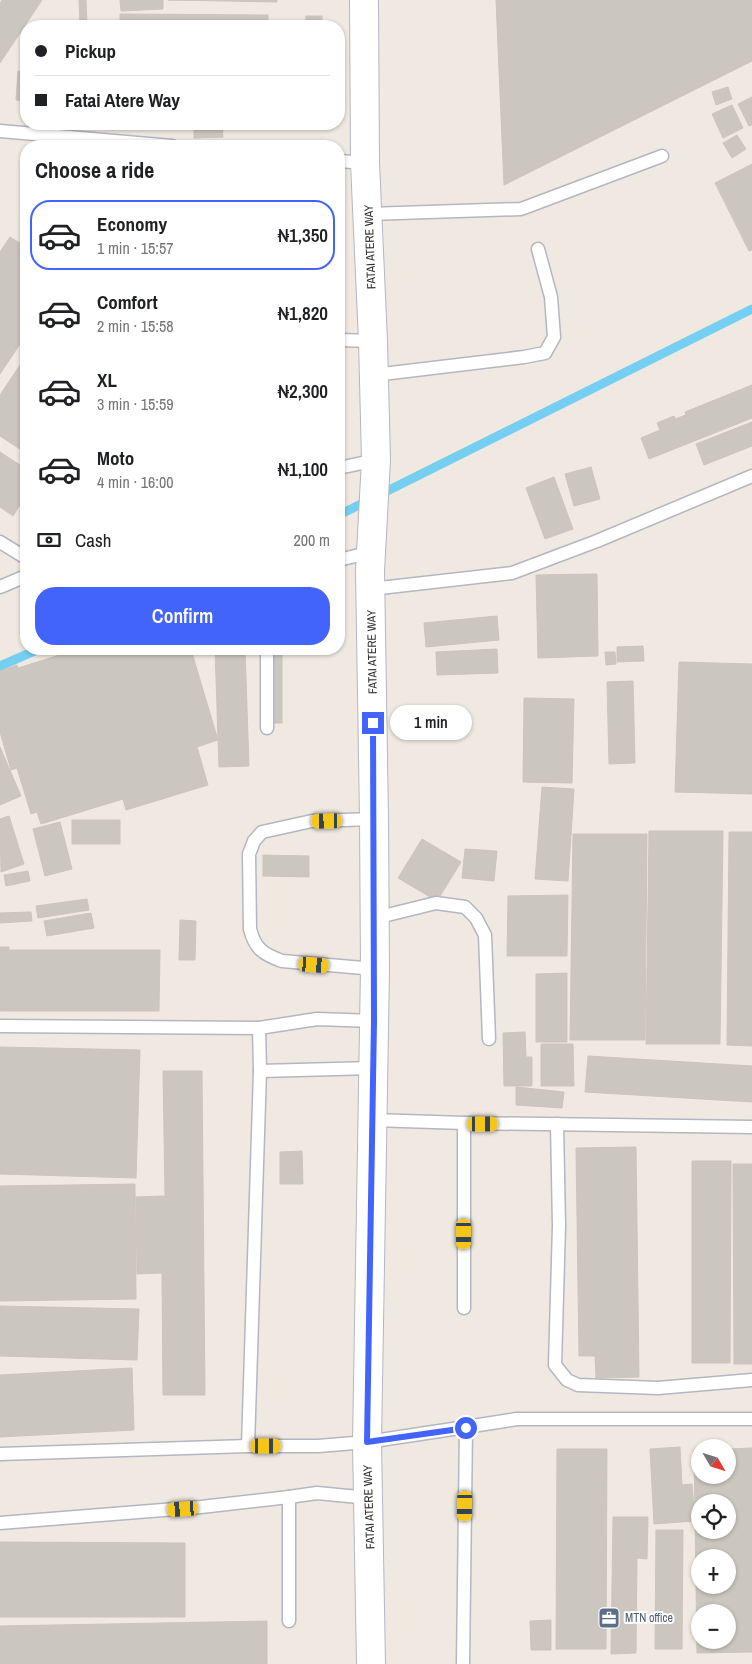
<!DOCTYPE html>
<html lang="en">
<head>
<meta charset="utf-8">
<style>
  body { margin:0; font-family:"Archivo Narrow",sans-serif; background:#f6f6f6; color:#202124; height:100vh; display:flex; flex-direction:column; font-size:19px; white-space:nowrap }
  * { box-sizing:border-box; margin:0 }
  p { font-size:16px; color:#757577 }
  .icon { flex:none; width:28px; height:28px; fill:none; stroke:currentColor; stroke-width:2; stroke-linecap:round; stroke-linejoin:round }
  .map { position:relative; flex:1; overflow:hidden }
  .sheet { position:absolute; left:20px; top:140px; width:325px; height:515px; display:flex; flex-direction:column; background:#fff; border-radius:20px; box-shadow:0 1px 4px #0004 }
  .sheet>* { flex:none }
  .hud { position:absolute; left:20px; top:20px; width:325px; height:110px; border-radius:20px; box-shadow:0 1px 4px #0004; display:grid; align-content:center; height:110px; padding:0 15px; background:#fff }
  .needle { width:32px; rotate:128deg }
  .controls { position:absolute; left:691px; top:1439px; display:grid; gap:10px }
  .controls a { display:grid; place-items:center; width:45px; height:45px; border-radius:50%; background:#fff; box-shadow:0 1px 4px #0004; font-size:25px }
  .end { position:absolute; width:22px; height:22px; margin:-11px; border:6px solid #4264fb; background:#fff; box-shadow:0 0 0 2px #fff }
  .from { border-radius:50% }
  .bubble { position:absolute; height:35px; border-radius:18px; background:#fff; box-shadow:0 1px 4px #0004; font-size:16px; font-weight:600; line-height:35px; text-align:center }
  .car { position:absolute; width:15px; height:30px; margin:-15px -8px; border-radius:6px; box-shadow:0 0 4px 1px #0007; background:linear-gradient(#f5c518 24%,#345 0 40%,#f5c518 0 76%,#345 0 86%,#f5c518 0) }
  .hud b { display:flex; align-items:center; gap:18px; height:48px; font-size:19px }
  .hud b+b { border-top:1px solid #e0e0e0 }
  .hud i { width:12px; height:12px; background:#202124 }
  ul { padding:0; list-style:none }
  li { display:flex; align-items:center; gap:15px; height:70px; margin:0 10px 8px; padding:0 5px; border:2px solid transparent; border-radius:20px }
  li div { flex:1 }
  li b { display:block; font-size:19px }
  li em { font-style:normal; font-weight:600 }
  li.current { border-color:#4264fb }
  li>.icon { width:45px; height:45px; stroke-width:1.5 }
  h2 { padding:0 15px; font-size:22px; line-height:60px }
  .pay { display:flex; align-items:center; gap:12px; height:55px; padding:0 15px; font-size:19px }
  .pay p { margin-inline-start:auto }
  .primary-button { display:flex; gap:10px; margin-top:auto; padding:10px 15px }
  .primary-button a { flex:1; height:58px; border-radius:20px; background:#4264fb; color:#fff; font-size:20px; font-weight:600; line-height:58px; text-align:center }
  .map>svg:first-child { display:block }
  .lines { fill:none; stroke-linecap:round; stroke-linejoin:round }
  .stream { stroke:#75cff0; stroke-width:9 }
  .building { fill:#cbc7bf; stroke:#cbc5ba; fill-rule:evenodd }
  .lane-casing { stroke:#b4b7c1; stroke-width:15 }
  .secondary-casing { stroke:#b4b7c1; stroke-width:30 }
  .lane { stroke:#fff; stroke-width:12 }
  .secondary { stroke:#fff; stroke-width:28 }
  .route { stroke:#4264fb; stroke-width:6 }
  .labels { text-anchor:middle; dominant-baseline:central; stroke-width:4; stroke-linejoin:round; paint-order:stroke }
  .street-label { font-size:12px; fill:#2e2e2e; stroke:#fff }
  .service-label { font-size:12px; fill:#4e5e75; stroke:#fff; text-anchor:start }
</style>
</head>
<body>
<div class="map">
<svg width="752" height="1664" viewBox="0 0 752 1664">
  <rect width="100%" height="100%" fill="#efe9e1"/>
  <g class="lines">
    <g class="stream">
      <path d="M339 515 752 309"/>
      <path d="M0 666 39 649"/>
    </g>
  </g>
  <g class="building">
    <path d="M2 0H42L0 63V3Z"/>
    <path d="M79 0H86L87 26H80Z"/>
    <path d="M120 0H163V9L121 11Z"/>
    <path d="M168 0H277V2Z"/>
    <path d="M496 0H752V61L504 185Z"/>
    <path d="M120 14 268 15V26H120Z"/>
    <rect x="306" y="16" width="16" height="10"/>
    <path d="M18 71 26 72V101L16 100Z"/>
    <path d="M728 87 732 99 716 105 712 92Z"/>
    <path d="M752 97V125L749 126 738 104Z"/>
    <path d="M732 105 743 128 723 138 712 114Z"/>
    <path d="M194 124H222L223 137 194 138Z"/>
    <path d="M274 124H297V128L274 127Z"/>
    <path d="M737 135 746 149 732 158 723 143Z"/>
    <path d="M752 164V250L749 251 715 183Z"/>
    <path d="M10 237 26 247V335L0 374V252Z"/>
    <path d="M26 356V453L0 436V395Z"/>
    <path d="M752 385V418L649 459 641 438 660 430 657 423 674 416 675 419 686 415 685 412Z"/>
    <path d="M752 422V446L704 465 696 444Z"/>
    <path d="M0 452 26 469V495L13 516 0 507Z"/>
    <path d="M591 467 600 499 574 506 565 474Z"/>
    <path d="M554 477 573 529 545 539 526 488Z"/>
    <path d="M597 574 598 656 538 658 536 575Z"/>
    <path d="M497 616 499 640 426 647 424 623Z"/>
    <path d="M643 646 644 661 617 662V647Z"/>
    <path d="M79 649H204L192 653 218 740 197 747 208 785 126 810 123 799 41 824 37 812 31 814 17 768 11 770 0 732V671L17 665 18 668Z"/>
    <path d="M215 649H245L249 766 219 767Z"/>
    <rect x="271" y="649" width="11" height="74"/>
    <path d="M497 649 498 673 437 675 436 652Z"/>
    <path d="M605 652H615L616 664 606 665Z"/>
    <path d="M679 662 752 664V794L675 792Z"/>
    <path d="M633 681 635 763 609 764 607 682Z"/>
    <path d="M524 698 574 699 572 783 523 782Z"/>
    <path d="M0 747 21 796 0 805Z"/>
    <path d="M542 787 574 789 568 881 535 879Z"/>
    <path d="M9 816 24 864 1 872 0 819Z"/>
    <rect x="72" y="820" width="48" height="24"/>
    <path d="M60 822 72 869 45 876 33 829Z"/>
    <path d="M649 831H723L720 1044H646Z"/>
    <path d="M729 832H752V1046L727 1045Z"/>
    <path d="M573 834H647L645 1040H570Z"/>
    <path d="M422 839 461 862 437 901 398 878Z"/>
    <path d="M465 849 497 851 494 881 462 878Z"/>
    <path d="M263 855 309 856V877L263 876Z"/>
    <path d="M28 871 30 881 6 886 4 875Z"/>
    <path d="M568 895 567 956H507L508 896Z"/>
    <path d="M87 899 89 910 38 918 36 906Z"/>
    <path d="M31 912 32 921 0 923V913Z"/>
    <path d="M91 913 94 928 47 936 44 921Z"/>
    <path d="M180 920 196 921 195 960H179Z"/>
    <path d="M0 947H9V950H160L159 1011H0Z"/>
    <path d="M567 973V1042H536V974Z"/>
    <path d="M525 1032 526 1057H532V1086H504L503 1033Z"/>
    <path d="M541 1044H573L574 1086H541Z"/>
    <path d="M0 1047 140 1050 136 1178 0 1174Z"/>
    <path d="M588 1056 752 1066V1102L585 1092Z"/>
    <path d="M163 1071H202L205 1395H163L162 1273 137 1274 136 1197 165 1196Z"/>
    <path d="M516 1087 564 1092 562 1108 516 1105Z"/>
    <path d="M636 1147 639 1377 596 1378 595 1356H579L576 1148Z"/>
    <path d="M302 1151 303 1184H280V1152Z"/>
    <path d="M692 1161H731L730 1363H692Z"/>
    <path d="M733 1164H752V1364H734Z"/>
    <path d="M135 1184 136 1299 0 1301V1186Z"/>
    <path d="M0 1306 139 1309 137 1360 0 1356Z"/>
    <path d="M132 1368 134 1430 0 1437V1375Z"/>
    <path d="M680 1447 682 1485 692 1484 695 1521 654 1524 650 1449Z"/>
    <path d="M752 1448V1652L697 1653 694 1449H700V1475H728V1449ZM700 1502H728V1530H700ZM700 1558H728V1585H700ZM700 1612H728V1640H700Z"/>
    <path d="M557 1449H607L606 1649H556Z"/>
    <path d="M613 1517H648L647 1559 637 1558 636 1653 611 1654Z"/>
    <path d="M656 1530H683L682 1649H655Z"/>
    <path d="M0 1542 185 1543V1617H0Z"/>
    <path d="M551 1620V1650H531L530 1621Z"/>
    <path d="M267 1621V1664H0V1626Z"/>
  </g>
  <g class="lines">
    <g class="lane-casing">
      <g id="lane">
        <path d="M0 131 172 146"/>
        <path d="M339 161 365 163"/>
        <path d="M369 214 521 209 662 156"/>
        <path d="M339 340 373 341"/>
        <path d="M374 375 524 357 545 353 554 337 551 297 538 249"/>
        <path d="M339 468 376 460"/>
        <path d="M0 542 26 558"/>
        <path d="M339 560 371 552"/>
        <path d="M0 587 26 576"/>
        <path d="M371 589 512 573 597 541 752 476"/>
        <path d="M267 649V728"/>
        <path d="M374 819 312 821 262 832 254 841 249 854 250 929C255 949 263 954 282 961L375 969"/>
        <path d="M375 918 436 903 465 907 476 918 485 935 489 1039"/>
        <path d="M0 1026 259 1028 317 1019 374 1021"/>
        <path d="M259 1028 260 1071 248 1446H318L367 1442 466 1427 463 1664"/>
        <path d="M260 1071 373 1068"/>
        <path d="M373 1120 464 1123 752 1127"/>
        <path d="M557 1124 559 1226 555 1365 567 1380 578 1385 658 1388 752 1380"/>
        <path d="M464 1308V1123"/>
        <path d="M466 1427 517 1419H752"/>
        <path d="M0 1454 248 1446"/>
        <path d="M0 1523 201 1507 289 1497"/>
        <path d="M289 1621V1497L317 1493 369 1498"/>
      </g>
    </g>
    <g class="secondary-casing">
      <path id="secondary" d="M364 0 365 163 373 341 376 460 370 571 374 819 375 969 367 1442 371 1664"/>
    </g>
    <use href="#lane" class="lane"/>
    <use href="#secondary" class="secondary"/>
  </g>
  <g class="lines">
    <path class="route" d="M373 723 374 1021 367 1442 466 1428"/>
  </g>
  <defs>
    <g id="office-square" transform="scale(1.125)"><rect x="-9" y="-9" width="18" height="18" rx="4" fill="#5c6f8a" stroke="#fff"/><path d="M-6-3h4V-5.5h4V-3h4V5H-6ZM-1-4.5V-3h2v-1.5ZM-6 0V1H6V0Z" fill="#fff"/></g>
  </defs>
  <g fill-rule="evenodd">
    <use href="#office-square" x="609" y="1618"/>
  </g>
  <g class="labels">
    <g class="street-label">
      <text transform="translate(370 247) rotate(-92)">FATAI ATERE WAY</text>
      <text transform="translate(372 652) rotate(-91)">FATAI ATERE WAY</text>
      <text transform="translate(369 1507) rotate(-92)">FATAI ATERE WAY</text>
    </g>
    <g class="service-label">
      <text x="625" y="1618">MTN office</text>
    </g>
  </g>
</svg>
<div class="controls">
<a><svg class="needle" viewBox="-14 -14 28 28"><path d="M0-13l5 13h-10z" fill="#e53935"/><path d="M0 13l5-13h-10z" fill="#757577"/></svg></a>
<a><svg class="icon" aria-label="locate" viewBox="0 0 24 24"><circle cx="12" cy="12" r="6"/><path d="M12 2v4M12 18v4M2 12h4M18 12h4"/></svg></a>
<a>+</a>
<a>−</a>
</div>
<i class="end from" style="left:466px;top:1428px"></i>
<i class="end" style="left:373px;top:723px"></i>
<div class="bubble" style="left:390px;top:705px;width:82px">1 min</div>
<i class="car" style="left:327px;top:821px;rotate:269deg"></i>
<i class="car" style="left:314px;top:965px;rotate:94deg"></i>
<i class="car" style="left:483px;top:1124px;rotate:90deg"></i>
<i class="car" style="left:464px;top:1234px;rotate:180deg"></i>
<i class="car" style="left:266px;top:1446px;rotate:90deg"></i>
<i class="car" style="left:465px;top:1506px;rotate:181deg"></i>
<i class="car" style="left:183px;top:1509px;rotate:266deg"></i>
<div class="hud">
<b><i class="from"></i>Pickup</b>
<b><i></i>Fatai Atere Way</b>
</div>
<section class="sheet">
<h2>Choose a ride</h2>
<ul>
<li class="current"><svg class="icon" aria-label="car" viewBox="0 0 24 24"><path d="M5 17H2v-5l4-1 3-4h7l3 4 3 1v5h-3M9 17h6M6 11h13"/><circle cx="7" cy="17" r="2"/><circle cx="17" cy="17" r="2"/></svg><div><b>Economy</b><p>1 min · 15:57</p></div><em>₦1,350</em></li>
<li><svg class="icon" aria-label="car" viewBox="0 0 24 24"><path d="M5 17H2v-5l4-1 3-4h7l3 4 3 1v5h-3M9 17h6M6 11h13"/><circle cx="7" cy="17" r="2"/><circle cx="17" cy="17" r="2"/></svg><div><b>Comfort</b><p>2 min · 15:58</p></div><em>₦1,820</em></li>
<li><svg class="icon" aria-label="car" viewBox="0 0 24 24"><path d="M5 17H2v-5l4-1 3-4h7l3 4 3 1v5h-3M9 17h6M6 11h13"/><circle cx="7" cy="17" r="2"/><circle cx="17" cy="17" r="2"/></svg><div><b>XL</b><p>3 min · 15:59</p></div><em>₦2,300</em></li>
<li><svg class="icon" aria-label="car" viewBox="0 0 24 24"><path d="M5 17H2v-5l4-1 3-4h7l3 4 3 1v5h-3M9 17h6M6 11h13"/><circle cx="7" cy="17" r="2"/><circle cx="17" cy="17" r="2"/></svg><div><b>Moto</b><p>4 min · 16:00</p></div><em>₦1,100</em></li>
</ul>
<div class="pay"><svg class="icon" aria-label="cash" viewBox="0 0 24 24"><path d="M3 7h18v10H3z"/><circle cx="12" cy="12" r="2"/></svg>Cash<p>200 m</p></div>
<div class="primary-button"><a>Confirm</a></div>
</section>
</div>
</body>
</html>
